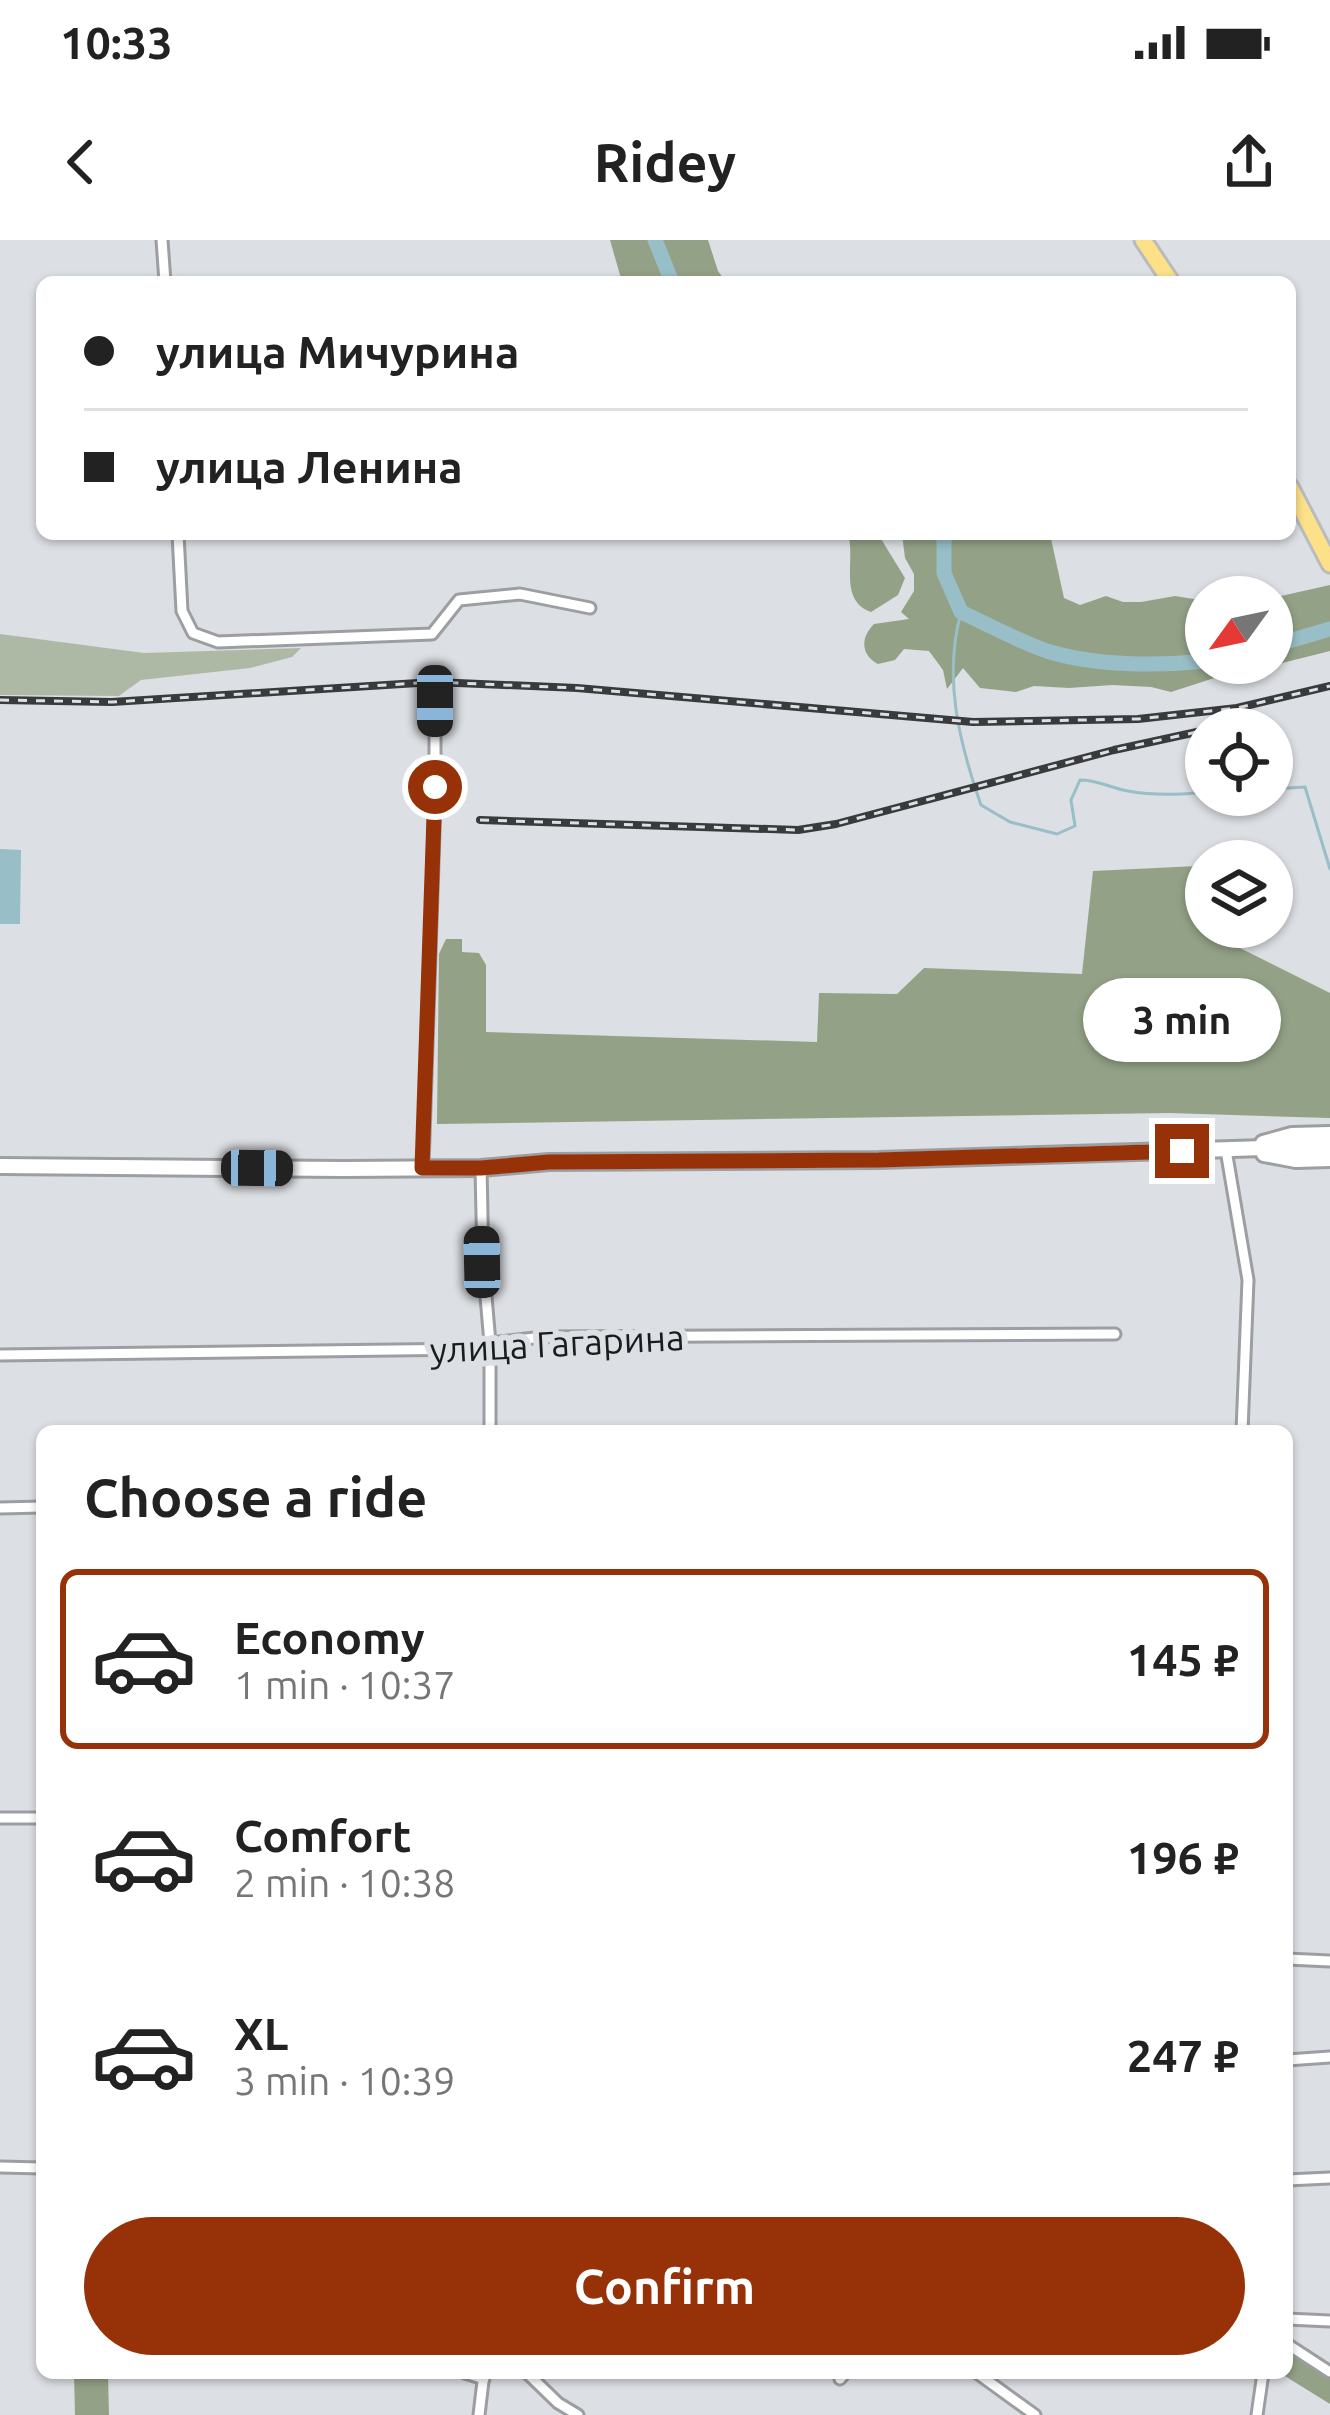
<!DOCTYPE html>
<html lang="en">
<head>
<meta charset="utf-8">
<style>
  body { margin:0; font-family:Ubuntu,sans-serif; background:#f2f2f2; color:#222; height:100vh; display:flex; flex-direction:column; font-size:45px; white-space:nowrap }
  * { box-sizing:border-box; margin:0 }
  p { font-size:39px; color:#767676 }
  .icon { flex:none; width:66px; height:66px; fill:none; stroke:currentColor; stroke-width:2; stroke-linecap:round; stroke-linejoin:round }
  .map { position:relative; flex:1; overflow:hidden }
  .side { position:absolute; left:36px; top:1185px; width:1257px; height:954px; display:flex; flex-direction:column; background:#fff; border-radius:18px; box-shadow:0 3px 9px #0004 }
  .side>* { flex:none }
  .top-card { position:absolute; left:36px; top:36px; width:1260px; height:264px; border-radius:18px; box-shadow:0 3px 9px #0004; display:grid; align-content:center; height:264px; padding:0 48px; background:#fff }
  .needle { width:78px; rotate:237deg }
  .buttons { position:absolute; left:1185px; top:336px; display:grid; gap:24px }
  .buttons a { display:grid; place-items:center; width:108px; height:108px; border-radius:50%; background:#fff; box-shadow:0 3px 9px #0004; font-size:60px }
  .end { position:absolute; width:54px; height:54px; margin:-27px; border:15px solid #973107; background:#fff; box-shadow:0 0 0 6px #fff }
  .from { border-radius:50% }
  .bubble { position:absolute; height:84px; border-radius:42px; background:#fff; box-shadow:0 3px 9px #0004; font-size:39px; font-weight:600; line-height:84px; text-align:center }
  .car { position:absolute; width:36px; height:72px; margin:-36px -18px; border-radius:15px; box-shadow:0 0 9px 3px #0007; background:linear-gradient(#222 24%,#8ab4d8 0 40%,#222 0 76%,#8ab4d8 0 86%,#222 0) }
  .top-card b { display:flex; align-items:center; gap:42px; height:114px; font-size:45px }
  .top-card b+b { border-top:3px solid #e0e0e0 }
  .top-card i { width:30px; height:30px; background:#222 }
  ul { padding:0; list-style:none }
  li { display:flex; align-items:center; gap:36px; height:180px; margin:0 24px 18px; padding:0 24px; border:6px solid transparent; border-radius:18px }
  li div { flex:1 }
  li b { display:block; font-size:45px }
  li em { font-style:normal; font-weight:600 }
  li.on { border-color:#973107 }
  li>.icon { width:108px; height:108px; stroke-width:1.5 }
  h2 { padding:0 48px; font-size:54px; line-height:144px }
  .button { display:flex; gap:24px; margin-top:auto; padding:24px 48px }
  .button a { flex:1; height:138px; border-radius:72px; background:#973107; color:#fff; font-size:48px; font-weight:600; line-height:138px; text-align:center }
  .status { display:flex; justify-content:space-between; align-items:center; height:84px; padding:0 60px; background:#fff; direction:ltr }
  .status svg { height:33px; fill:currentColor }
  header { display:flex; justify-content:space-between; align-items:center; height:156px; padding:0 48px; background:#fff; font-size:54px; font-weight:600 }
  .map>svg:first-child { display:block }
  .green { fill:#aeb9a5 }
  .forest { fill:#93a286 }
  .water { fill:#98bec7 }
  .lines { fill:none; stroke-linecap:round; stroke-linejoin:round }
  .stream { stroke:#98bec7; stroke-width:3 }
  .river { stroke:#98bec7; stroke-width:15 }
  .minor-casing { stroke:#9c9ea2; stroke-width:15 }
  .secondary-casing { stroke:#9c9ea2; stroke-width:20 }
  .primary-casing { stroke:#babbbb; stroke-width:21 }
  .minor { stroke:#fff; stroke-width:9 }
  .secondary { stroke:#fff; stroke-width:14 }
  .primary { stroke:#fde189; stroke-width:15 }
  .rail-casing { stroke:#393a3c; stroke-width:8 }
  .rail { stroke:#dcdfe3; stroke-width:3; stroke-dasharray:9; stroke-linecap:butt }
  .route { stroke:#973107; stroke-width:15 }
  .labels { text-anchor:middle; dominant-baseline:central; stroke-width:12; stroke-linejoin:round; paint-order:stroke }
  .street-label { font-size:36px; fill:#1a1b1c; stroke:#dcdfe3 }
</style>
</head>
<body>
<div class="status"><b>10:33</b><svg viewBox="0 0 49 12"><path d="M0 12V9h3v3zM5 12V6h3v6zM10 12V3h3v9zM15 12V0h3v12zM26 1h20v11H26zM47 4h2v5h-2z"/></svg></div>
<header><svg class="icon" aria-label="back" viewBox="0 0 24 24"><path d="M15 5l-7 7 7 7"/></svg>Ridey<svg class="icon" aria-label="share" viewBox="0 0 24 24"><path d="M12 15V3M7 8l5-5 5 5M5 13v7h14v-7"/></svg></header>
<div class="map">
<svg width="1330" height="2175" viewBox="0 0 1330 2175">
  <rect width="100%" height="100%" fill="#dcdfe3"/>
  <path class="green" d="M0 394 144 413 301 408 292 417 250 428 141 440 119 456 0 455Z"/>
  <g class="forest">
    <path d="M610 0H708L718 31 726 42H622Z"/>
    <path d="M848 294H878L905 338 898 355 871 372C838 360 856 320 848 294Z"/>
    <path d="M902 294H1050L1064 358 1080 365 1106 356 1123 362H1141L1175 356 1206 361V423H1272V358L1330 345V411L1282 423 1239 430 1171 452 1151 447 1112 445 1069 448 1034 446 1016 452 980 448 963 428 947 449 943 430 929 411 904 409 895 420 878 424C861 415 860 398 874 384L909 379 901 372 914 351V334L905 318Z"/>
    <path d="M1197 626 1206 655V687H1216L1220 698 1330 753V878L1170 873 437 884 439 714 446 699H462V712L479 713 486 725V792L817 802 819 753 897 754 924 728 1082 734 1093 631Z"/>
    <path d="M1287 2108 1330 2136V2164L1280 2133H1287Z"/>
    <path d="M74 2133H108L109 2175H75Z"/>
  </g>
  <path class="water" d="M0 609 21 610 20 684H0Z"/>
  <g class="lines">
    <g class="stream">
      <path d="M961 372C943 438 959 502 981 565L1010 582 1057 594 1075 586 1071 560 1080 540C1099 540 1110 548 1128 551 1155 556 1179 555 1206 552"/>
      <path d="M1272 549 1305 547 1330 629"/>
    </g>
    <g class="river">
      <path d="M655 0 672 42"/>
      <path d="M944 294V333L961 372C989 385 1018 401 1047 411 1094 426 1158 426 1206 421"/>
      <path d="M1272 406 1330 389"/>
    </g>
    <g class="minor-casing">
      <g id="minor">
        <path d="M162 0 165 42"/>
        <path d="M178 294 182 371 193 393 218 402 432 394 459 360 520 354 590 368"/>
        <path d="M1226 910 1248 1040 1242 1191"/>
        <path d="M423 928 435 562V461"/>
        <path d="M481 928 483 1022 490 1103V1191"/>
        <path d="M0 1115 476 1109 490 1103 543 1097 1115 1094"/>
        <path d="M0 1268 42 1267"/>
        <path d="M0 1578H42"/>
        <path d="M1287 1719 1330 1721"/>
        <path d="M1287 1820 1330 1817"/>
        <path d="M0 1927 42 1928"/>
        <path d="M1287 1940 1330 1938"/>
        <path d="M1287 2079 1330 2081"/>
        <path d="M1287 2104 1330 2132"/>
        <path d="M465 2133 484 2139"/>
        <path d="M527 2133 558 2163 578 2175"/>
        <path d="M977 2133 1035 2175"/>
        <path d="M840 2139 845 2133"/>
        <path d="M479 2175 484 2133"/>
        <path d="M1257 2175 1263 2133"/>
      </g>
    </g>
    <g class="secondary-casing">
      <g id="secondary">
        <path d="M1263 903 1292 895 1330 894"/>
        <path d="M1264 914 1296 920 1330 919"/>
        <path d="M0 926 343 929 481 928 549 922 879 920 1330 906"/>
      </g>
    </g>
    <g class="primary-casing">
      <g id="primary">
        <path d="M1143 0 1171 42"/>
        <path d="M1290 247 1330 324"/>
      </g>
    </g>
    <use href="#minor" class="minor"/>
    <use href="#secondary" class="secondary"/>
    <use href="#primary" class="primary"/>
    <g class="rail-casing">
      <g id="rail">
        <path d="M0 460 112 462 434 442 577 448 973 482 1138 479 1237 468 1330 446"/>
        <path d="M480 580 798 590 836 584 1114 510 1206 490"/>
      </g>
    </g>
    <use href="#rail" class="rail"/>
  </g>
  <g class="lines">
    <path class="route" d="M435 547 422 928H481L549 922 879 920 1182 911"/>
  </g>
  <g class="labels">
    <g class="street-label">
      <text transform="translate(557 1103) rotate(-3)">улица Гагарина</text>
    </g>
  </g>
</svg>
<div class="buttons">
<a><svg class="needle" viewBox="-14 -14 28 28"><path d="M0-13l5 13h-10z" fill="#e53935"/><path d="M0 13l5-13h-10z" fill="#767676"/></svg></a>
<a><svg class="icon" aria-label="locate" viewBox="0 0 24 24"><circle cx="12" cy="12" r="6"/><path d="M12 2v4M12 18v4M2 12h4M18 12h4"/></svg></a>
<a><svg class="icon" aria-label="layers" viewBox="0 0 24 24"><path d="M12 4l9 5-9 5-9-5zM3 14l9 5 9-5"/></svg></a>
</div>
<i class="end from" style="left:435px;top:547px"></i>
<i class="end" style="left:1182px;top:911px"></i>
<div class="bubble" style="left:1083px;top:738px;width:198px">3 min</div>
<i class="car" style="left:435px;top:461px;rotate:180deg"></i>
<i class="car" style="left:257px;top:928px;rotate:91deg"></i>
<i class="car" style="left:482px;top:1022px;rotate:359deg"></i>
<div class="top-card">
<b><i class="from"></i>улица Мичурина</b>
<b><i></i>улица Ленина</b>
</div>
<section class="side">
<h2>Choose a ride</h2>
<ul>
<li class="on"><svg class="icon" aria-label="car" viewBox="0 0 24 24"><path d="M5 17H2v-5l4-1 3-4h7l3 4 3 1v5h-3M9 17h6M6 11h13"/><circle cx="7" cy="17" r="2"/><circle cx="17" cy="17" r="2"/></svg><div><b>Economy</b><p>1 min · 10:37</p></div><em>145 ₽</em></li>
<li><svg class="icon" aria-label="car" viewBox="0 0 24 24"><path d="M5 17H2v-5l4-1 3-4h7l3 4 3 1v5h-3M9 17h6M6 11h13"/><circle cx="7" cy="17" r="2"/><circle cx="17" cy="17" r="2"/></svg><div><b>Comfort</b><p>2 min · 10:38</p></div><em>196 ₽</em></li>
<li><svg class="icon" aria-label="car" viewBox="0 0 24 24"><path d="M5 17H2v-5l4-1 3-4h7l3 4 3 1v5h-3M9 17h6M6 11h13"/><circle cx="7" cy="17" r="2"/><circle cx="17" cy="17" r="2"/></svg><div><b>XL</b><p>3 min · 10:39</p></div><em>247 ₽</em></li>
</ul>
<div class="button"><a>Confirm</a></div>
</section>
</div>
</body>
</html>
